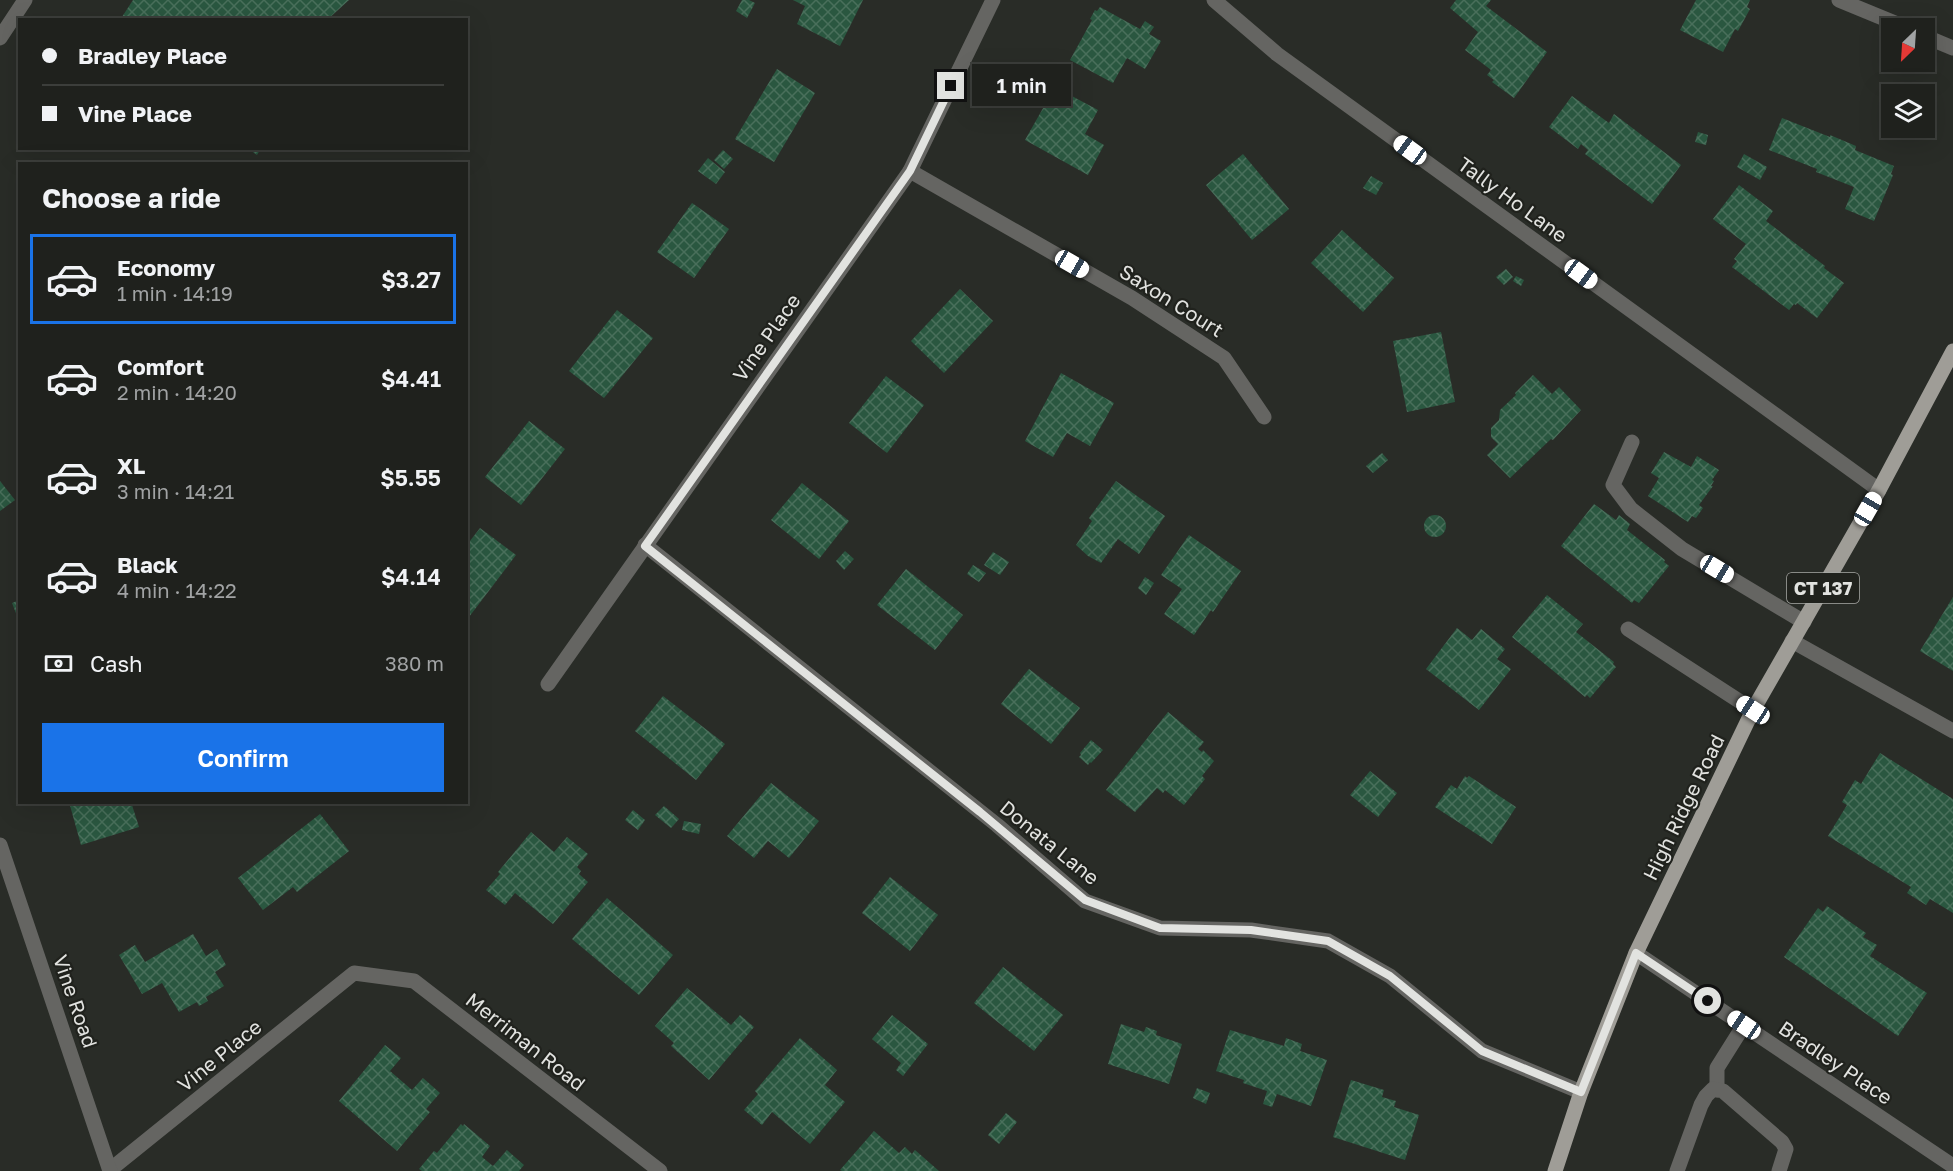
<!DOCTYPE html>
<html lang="en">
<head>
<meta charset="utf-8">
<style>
  body { margin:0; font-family:"Golos Text",sans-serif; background:#2c2e2a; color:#f1f3f6; height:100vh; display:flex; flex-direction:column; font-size:22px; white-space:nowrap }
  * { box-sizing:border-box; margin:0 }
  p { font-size:20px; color:#a1a3a4 }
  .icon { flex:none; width:33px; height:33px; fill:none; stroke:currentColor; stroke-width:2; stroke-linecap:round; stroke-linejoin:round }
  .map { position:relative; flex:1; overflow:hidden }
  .drawer { position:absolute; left:18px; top:162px; width:450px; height:642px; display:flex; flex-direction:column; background:#1f211d; border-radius:0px; box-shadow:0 6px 24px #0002,0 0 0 2px #3c3e3b }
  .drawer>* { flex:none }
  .banner { position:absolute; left:18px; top:18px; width:450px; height:132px; border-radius:0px; box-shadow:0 6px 24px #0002,0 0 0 2px #3c3e3b; display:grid; align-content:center; height:132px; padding:0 24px; background:#1f211d }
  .needle { width:39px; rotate:205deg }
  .tools { position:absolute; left:1881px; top:18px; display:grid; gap:12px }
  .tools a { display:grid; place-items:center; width:54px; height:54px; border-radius:0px; background:#1f211d; box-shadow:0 6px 24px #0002,0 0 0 2px #3c3e3b; font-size:30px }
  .end { position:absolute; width:27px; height:27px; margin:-14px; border:8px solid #e2e3e0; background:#111; box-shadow:0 0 0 3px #111 }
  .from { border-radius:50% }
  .bubble { position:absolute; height:42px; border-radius:0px; background:#1f211d; box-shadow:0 6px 24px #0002,0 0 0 2px #3c3e3b; font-size:20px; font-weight:600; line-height:42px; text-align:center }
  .car { position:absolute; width:18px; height:36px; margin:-18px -9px; border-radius:8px; box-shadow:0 0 4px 2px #0007; background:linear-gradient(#fff 24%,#345 0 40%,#fff 0 76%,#345 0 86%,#fff 0) }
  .banner b { display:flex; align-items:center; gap:21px; height:57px; font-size:22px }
  .banner b+b { border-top:2px solid #3c3e3b }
  .banner i { width:15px; height:15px; background:#f1f3f6 }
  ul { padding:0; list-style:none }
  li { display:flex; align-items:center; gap:18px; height:90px; margin:0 12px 9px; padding:0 12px; border:3px solid transparent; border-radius:0px }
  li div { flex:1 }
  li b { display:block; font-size:22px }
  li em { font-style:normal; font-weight:600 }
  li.selected { border-color:#1a73e8 }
  li>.icon { width:54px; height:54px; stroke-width:1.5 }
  h2 { padding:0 24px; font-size:27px; line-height:72px }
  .pay { display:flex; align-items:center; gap:15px; height:66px; padding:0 24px; font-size:22px }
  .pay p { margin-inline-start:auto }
  .cta { display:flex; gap:12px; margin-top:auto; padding:12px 24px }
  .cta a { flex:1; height:69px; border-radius:0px; background:#1a73e8; color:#fff; font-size:24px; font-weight:600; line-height:69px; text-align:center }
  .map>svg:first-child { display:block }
  .building { fill:url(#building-cross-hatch) }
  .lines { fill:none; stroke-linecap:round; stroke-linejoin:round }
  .service { stroke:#656562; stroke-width:15 }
  .minor { stroke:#656562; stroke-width:15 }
  .tertiary { stroke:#656562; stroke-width:15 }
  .primary { stroke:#9f9d97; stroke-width:15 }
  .route { stroke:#e2e3e0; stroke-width:8 }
  .labels { text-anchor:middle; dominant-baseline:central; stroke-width:4.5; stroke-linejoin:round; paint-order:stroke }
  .shield { fill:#20221d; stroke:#a8a9a6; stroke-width:1.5 }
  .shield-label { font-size:18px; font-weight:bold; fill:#e2e3e0 }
  .street-label { font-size:20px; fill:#e2e3e0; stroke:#20221d }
</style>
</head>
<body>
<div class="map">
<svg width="1953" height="1171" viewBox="0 0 1953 1171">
  <defs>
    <pattern id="building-cross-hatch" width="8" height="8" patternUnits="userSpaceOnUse" patternTransform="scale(1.5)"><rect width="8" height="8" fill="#2a5740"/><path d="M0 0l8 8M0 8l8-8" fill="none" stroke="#496f5b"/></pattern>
  </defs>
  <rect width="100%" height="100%" fill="#292c27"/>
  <g class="building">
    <path d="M133 0H349L327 20H120Z"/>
    <path d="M742 0H749L755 3 747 18 736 11Z"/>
    <path d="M793 0H863L840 46 797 24 805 6Z"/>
    <path d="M1456 0H1491L1486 6 1547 52 1514 98 1492 82 1494 80 1487 75 1491 70 1465 50 1478 32 1450 8Z"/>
    <path d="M1696 0H1750L1747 7 1750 9 1738 31 1735 29 1723 52 1680 30Z"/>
    <path d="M1100 7 1140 29 1145 21 1154 27 1149 34 1161 41 1145 69 1127 58 1113 83 1070 60 1092 20 1090 19 1095 10 1097 11Z"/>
    <path d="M777 69 815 93 774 162 735 139Z"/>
    <path d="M1055 87 1098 110 1085 134 1104 145 1088 175 1025 140Z"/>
    <path d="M1572 96 1609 123 1614 114 1681 165 1652 204 1585 154 1588 150 1581 144 1578 149 1549 127Z"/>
    <path d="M1782 118 1830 137V135L1856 146 1855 150 1894 166 1891 174 1893 175 1874 221 1845 209 1854 187 1816 172 1817 169 1769 150Z"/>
    <path d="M1698 132 1708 135 1706 145 1695 142Z"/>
    <path d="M247 148H261L257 155Z"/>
    <path d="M723 150 733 159 724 169 714 160Z"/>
    <path d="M1243 154 1289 209 1252 240 1206 185Z"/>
    <path d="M1744 154 1767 167 1760 180 1737 167Z"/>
    <path d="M708 158 725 172 716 184 698 171Z"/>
    <path d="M1371 176 1383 183 1376 195 1363 188Z"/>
    <path d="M1739 185 1773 211 1766 221 1825 266 1824 268 1844 283 1817 318 1797 303 1796 305 1794 304 1789 310 1732 267 1737 261 1734 259 1746 244 1713 219Z"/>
    <path d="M692 203 729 229 694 278 657 252Z"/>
    <path d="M1342 230 1394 278 1363 312 1311 263Z"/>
    <path d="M1506 269 1513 277 1504 285 1496 277Z"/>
    <path d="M1516 276 1524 280 1521 286 1513 281Z"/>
    <path d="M960 289 993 321 944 373 911 341Z"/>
    <path d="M617 310 653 338 604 398 569 371Z"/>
    <path d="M1441 332 1455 402 1407 412 1393 341Z"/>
    <path d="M1061 373 1114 403 1090 446 1067 433 1053 457 1025 441Z"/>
    <path d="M1533 375 1552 394 1559 387 1581 410 1553 440 1551 439 1510 478 1487 455 1498 444 1491 437V428L1499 420 1500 410 1516 395 1515 393Z"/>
    <path d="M886 376 924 405 887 453 849 423Z"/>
    <path d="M529 421 565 449 521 505 485 477Z"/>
    <path d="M1664 452 1691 467 1697 456 1719 470 1712 480 1714 481 1711 486H1713L1699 505 1703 508 1696 518 1692 516 1688 522 1648 496 1659 478 1651 473Z"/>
    <path d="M1382 453 1388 460 1373 473 1366 466Z"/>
    <path d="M0 481 15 500 0 511Z"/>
    <path d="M1116 481 1165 516 1139 554 1118 539 1101 563 1088 556 1076 545 1092 521 1089 518Z"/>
    <path d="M802 483 849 521 819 559 771 520Z"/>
    <path d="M1594 504 1616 520 1619 515 1630 524 1627 530 1665 560 1664 562 1669 566 1639 603 1634 600 1632 603 1561 546Z"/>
    <circle cx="1435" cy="526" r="11"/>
    <path d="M480 528 516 555 469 617 466 615V546Z"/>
    <path d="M1189 535 1241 571 1213 612 1211 610 1194 635 1164 614 1182 589 1161 575Z"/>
    <path d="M845 551 854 559 844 570 836 561Z"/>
    <path d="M993 552 1009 562 1000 575 984 565Z"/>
    <path d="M973 565 986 573 979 582 967 574Z"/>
    <path d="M906 569 963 615 935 650 877 605Z"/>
    <path d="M1145 577 1154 583 1146 595 1138 588Z"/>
    <path d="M1547 595 1583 624 1576 632 1614 662 1613 664 1616 667 1590 698 1587 695 1585 697 1512 637Z"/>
    <path d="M1953 597V671L1920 651Z"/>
    <path d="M17 601H20L19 621 12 603Z"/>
    <path d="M1457 628 1472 640 1481 629 1505 649 1497 659 1511 669 1479 710 1426 669Z"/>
    <path d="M1029 669 1080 708 1051 744 1001 704Z"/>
    <path d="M663 696 725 744 696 780 635 731Z"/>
    <path d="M1168 712 1204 742 1198 749 1202 752 1203 750 1214 761 1202 776 1205 779 1184 805 1165 790 1163 793 1157 788 1135 812 1106 790Z"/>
    <path d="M1091 740 1103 750 1091 763 1090 762 1088 765 1079 757 1081 755 1080 753Z"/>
    <path d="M1880 753 1953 799V913L1930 899 1926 905 1907 893 1911 887 1828 836 1847 805 1842 802 1855 780 1861 784Z"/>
    <path d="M1370 771 1397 793 1378 817 1350 795Z"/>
    <path d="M1465 776 1467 778 1469 776 1516 807 1492 844 1435 807 1451 785 1457 789Z"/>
    <path d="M771 783 819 821 789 858 768 841 754 858 727 836Z"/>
    <path d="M69 802H137L132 805 139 827 81 845Z"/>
    <path d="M664 806 679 819 671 828 655 815Z"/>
    <path d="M633 810 645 820 638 830 625 820Z"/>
    <path d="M320 814 349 851 297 892 293 887 263 910 238 878Z"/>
    <path d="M684 821 701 824 699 834 682 830Z"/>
    <path d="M531 832 554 852 567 837 588 854 577 867 581 871 579 874 588 882 553 924 515 893 505 905 486 890 500 874 498 872Z"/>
    <path d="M890 877 938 915 910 951 862 913Z"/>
    <path d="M607 898 673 955 639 995 572 939Z"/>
    <path d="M1827 906 1866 933 1863 937 1877 945 1870 956 1927 993 1898 1036 1784 957 1818 908 1823 912Z"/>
    <path d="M193 934 206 956 217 949 226 965 215 972 224 986 206 997 208 1001 199 1006 197 1002 179 1012 162 983 142 994 119 955 135 945 145 962Z"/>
    <path d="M1003 967 1063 1015 1034 1051 974 1003Z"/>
    <path d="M687 988 731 1025 740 1015 754 1027 709 1080 671 1046 674 1043 655 1026Z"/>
    <path d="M892 1015 928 1044 903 1076 896 1070 901 1063 872 1039Z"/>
    <path d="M1121 1024 1144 1032 1146 1027 1157 1031 1156 1035 1182 1044 1169 1084 1108 1064Z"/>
    <path d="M1230 1030 1284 1046 1286 1038 1302 1044 1300 1051 1327 1060 1311 1106 1277 1094 1272 1107 1263 1104 1267 1091 1243 1083 1244 1080 1216 1071Z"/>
    <path d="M800 1038 837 1070 825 1085 845 1102 810 1144 772 1112 762 1125 744 1110 758 1094 755 1091Z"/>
    <path d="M385 1045 401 1058 390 1071 412 1090 423 1078 440 1093 426 1109 430 1112 397 1151 339 1101Z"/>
    <path d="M1351 1080 1384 1090 1382 1097 1396 1101 1394 1107 1419 1115 1405 1160 1333 1137Z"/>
    <path d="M1197 1088 1210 1093 1206 1104 1193 1098Z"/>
    <path d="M1006 1113 1017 1122 999 1144 988 1135Z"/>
    <path d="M461 1124 463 1126 464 1124 490 1146 482 1157 493 1166 507 1150 524 1165 519 1171H422L419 1169 434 1151 437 1153Z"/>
    <path d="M874 1131 899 1153 905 1147 912 1154 915 1150 939 1171H842L840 1170Z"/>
  </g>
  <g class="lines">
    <g class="service">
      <path d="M1839 0 1907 28"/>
      <path d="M1924 36 1953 48"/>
      <path d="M0 38 25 0"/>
      <path d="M1632 442 1613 485 1631 509 1682 549 1804 622"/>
      <path d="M1628 629 1753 710"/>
      <path d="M1792 641 1953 731"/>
      <path d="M1717 1090V1068L1744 1025"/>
      <path d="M1677 1171 1701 1105 1706 1096 1713 1089 1723 1091 1782 1142 1786 1149 1779 1171"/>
    </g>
    <g class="minor">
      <path d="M1214 0 1277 54 1879 490"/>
      <path d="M910 171 1132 298 1224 358 1264 417"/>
      <path d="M645 545 997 825 1085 901 1160 928 1251 930 1328 941 1390 976 1482 1051 1581 1092"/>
      <path d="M548 684 910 171 993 0"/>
      <path d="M1636 953 1953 1166"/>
      <path d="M111 1169 354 973 414 981 660 1171"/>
    </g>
    <path class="tertiary" d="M0 845 110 1171"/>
    <path class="primary" d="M1555 1171 1581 1092 1636 953 1753 710 1879 490 1953 351"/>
  </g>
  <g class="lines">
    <path class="route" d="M951 86 910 171 645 546 980 812 1085 900 1160 928 1251 930 1328 941 1390 976 1482 1051 1581 1092 1636 953 1708 1001"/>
  </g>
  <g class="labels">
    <rect class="shield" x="1787" y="573" width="72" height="30" rx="4.5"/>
    <g class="shield-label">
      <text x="1823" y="588">CT 137</text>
    </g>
    <g class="street-label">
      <text transform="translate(1513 199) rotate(36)">Tally Ho Lane</text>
      <text transform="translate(1172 300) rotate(32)">Saxon Court</text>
      <text transform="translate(766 337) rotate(-55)">Vine Place</text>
      <text transform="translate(1683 807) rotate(-64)">High Ridge Road</text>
      <text transform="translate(1050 842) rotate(39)">Donata Lane</text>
      <text transform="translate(76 1001) rotate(71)">Vine Road</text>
      <text transform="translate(526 1041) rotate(38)">Merriman Road</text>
      <text transform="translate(219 1055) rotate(-39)">Vine Place</text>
      <text transform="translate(1836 1062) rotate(34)">Bradley Place</text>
    </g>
  </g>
</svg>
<div class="tools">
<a><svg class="needle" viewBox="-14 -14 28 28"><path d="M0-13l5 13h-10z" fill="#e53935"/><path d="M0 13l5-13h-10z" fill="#a1a3a4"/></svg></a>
<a><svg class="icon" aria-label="layers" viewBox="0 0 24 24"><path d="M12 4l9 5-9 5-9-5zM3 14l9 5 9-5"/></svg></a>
</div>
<i class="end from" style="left:1708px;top:1001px"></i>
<i class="end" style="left:951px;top:86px"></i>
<div class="bubble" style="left:972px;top:64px;width:99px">1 min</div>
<i class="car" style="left:1410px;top:150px;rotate:306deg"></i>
<i class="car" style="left:1072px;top:264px;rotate:120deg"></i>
<i class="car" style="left:1581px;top:274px;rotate:126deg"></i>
<i class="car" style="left:1868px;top:509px;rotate:30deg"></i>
<i class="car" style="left:1717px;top:569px;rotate:121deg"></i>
<i class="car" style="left:1753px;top:710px;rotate:303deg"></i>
<i class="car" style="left:1744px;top:1025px;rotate:304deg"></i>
<div class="banner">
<b><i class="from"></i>Bradley Place</b>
<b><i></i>Vine Place</b>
</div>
<section class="drawer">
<h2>Choose a ride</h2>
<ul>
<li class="selected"><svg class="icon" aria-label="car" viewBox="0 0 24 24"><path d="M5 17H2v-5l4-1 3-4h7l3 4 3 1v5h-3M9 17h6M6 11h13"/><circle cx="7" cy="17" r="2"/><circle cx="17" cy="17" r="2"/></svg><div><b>Economy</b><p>1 min · 14:19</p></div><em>$3.27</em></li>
<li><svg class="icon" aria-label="car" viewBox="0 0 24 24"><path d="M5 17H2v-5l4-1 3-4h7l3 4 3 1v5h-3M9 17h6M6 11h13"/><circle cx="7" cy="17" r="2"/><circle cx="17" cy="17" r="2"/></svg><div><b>Comfort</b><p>2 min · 14:20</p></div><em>$4.41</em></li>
<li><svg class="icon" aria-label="car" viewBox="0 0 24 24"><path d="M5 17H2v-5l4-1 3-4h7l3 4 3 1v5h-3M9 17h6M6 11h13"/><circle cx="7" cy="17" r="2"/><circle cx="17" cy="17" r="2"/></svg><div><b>XL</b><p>3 min · 14:21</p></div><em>$5.55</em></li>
<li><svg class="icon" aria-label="car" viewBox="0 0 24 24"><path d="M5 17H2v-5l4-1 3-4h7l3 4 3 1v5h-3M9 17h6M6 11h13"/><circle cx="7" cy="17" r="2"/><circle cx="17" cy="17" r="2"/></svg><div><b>Black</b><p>4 min · 14:22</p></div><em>$4.14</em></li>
</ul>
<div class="pay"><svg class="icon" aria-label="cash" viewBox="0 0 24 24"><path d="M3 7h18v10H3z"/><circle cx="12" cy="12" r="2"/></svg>Cash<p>380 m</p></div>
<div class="cta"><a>Confirm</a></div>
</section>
</div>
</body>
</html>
